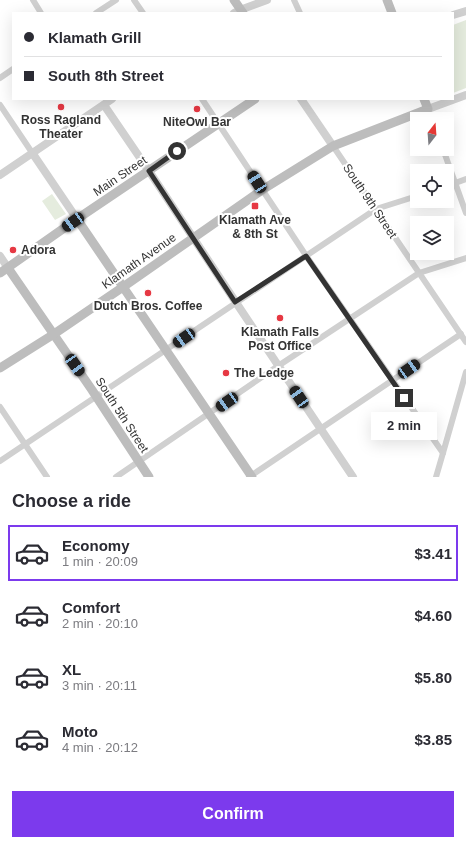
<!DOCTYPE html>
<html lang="en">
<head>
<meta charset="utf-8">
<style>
  body { margin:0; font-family:Arial,sans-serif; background:#f2f2f3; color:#2b2b33; height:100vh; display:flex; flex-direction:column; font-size:15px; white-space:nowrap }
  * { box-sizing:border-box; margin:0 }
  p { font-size:13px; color:#7c7c81 }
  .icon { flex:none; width:22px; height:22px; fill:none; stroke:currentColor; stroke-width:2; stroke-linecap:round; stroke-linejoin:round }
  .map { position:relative; height:477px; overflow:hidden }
  .panel { display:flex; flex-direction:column; background:#fff; flex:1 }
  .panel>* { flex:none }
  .top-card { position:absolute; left:12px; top:12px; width:442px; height:88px; border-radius:0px; box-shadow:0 4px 16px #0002; display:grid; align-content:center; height:88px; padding:0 12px; background:#fff }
  .needle { width:26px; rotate:17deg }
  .fabs { position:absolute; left:410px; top:112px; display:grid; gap:8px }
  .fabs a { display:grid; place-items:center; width:44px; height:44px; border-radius:0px; background:#fff; box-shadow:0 4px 16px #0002; font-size:20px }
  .end { position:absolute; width:18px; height:18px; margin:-9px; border:5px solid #333; background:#fff; box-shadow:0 0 0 2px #fff }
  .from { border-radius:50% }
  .bubble { position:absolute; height:28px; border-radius:0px; background:#fff; box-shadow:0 4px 16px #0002; font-size:13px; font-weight:700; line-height:28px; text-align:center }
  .car { position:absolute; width:12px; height:24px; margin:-12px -6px; border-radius:5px; box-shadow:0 0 3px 1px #0007; background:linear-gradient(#222 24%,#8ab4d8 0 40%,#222 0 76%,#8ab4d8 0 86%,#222 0) }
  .top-card b { display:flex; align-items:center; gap:14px; height:38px; font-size:15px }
  .top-card b+b { border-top:1px solid #e1e1e2 }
  .top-card i { width:10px; height:10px; background:#2b2b33 }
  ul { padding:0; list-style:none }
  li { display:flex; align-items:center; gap:12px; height:56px; margin:0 8px 6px; padding:0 4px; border:2px solid transparent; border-radius:0px }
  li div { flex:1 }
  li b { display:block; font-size:15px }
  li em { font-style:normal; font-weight:700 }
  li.active { border-color:#7c3aed }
  li>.icon { width:36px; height:36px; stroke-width:1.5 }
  h2 { padding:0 12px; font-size:18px; line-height:48px }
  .button { display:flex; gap:8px; margin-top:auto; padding:8px 12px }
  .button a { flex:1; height:46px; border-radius:0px; background:#7c3aed; color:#fff; font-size:16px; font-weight:700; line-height:46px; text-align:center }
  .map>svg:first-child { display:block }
  .green { fill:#e5ecde }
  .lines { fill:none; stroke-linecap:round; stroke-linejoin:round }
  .minor { stroke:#d0d0d0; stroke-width:6 }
  .tertiary { stroke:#d0d0d0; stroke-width:8 }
  .secondary { stroke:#bdbdbd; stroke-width:9 }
  .route { stroke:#333; stroke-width:5 }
  .poi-dot { fill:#e63843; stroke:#fff; stroke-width:1.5 }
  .labels { text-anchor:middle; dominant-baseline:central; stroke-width:4; stroke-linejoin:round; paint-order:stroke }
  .poi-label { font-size:12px; font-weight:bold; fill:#333; stroke:#fff }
  .street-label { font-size:12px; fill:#333; stroke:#fff }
</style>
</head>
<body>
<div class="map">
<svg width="466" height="477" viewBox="0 0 466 477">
  <rect width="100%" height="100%" fill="#fff"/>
  <g class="green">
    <path d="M466 20V88L453 93V25Z"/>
    <path d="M52 194 66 214 55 220 42 201Z"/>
  </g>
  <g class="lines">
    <g class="minor">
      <path d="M33 0 41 13"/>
      <path d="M134 0 143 13"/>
      <path d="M294 0 300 13"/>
      <path d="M96 13 116 0"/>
      <path d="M0 78 13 69"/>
      <path d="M202 99 309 260 443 453"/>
      <path d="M0 105 33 154"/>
      <path d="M428 109 432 119"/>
      <path d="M333 146 466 342"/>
      <path d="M443 149 466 213"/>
      <path d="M447 186 466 179"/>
      <path d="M0 407 47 477"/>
      <path d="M0 461 376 209 417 196"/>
      <path d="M116 477 278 366 419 273 466 258"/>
      <path d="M249 477 461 334"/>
      <path d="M436 477 443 453 466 372"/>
    </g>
    <g class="tertiary">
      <path d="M234 13 240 10 267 0"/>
      <path d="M453 15 466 11"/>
      <path d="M301 99 333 146"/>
      <path d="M104 105 149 171 241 310 353 477"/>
      <path d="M428 109 466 95"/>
      <path d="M33 154 77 219"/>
      <path d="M0 175 112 99"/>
      <path d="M0 256 8 268"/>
    </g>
    <g class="secondary">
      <path d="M234 0 243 13"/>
      <path d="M387 0 392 13"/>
      <path d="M77 219 252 477"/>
      <path d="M8 268 92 390 149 477"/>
      <path d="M0 273 77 219 255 99"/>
      <path d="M0 368 54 334 123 287 262 190 333 146 428 109 424 99"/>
    </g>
  </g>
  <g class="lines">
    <path class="route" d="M177 151 149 171 235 302 306 256 404 398"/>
  </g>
  <g class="poi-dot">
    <circle cx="61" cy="107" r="4"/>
    <circle cx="197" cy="109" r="4"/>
    <rect x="251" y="202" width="8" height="8" rx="2"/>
    <circle cx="13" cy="250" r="4"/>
    <circle cx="148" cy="293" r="4"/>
    <circle cx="280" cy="318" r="4"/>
    <circle cx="226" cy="373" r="4"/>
  </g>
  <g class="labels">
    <g class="poi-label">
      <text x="61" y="120">Ross Ragland<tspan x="61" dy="14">Theater</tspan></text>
      <text x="197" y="122">NiteOwl Bar</text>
      <text x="255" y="220">Klamath Ave<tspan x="255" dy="14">&amp; 8th St</tspan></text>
      <text x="21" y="250" text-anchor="start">Adora</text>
      <text x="148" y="306">Dutch Bros. Coffee</text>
      <text x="280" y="332">Klamath Falls<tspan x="280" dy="14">Post Office</tspan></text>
      <text x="234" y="373" text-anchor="start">The Ledge</text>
    </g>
    <g class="street-label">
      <text transform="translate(120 176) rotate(-34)">Main Street</text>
      <text transform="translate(370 201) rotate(56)">South 9th Street</text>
      <text transform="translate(139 261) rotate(-35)">Klamath Avenue</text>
      <text transform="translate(122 415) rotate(57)">South 5th Street</text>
    </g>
  </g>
</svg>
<div class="fabs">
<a><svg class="needle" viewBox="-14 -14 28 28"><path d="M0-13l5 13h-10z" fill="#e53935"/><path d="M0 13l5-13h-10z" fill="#7c7c81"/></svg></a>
<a><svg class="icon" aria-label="locate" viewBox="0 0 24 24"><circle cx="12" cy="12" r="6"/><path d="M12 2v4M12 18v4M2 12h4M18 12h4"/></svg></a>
<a><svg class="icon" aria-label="layers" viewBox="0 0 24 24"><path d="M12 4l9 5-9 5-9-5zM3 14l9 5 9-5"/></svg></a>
</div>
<i class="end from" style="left:177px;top:151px"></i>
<i class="end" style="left:404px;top:398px"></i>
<div class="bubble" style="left:371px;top:412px;width:66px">2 min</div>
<i class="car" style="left:257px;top:182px;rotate:327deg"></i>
<i class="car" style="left:73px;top:222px;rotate:235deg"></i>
<i class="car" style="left:184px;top:338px;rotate:236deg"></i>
<i class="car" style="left:75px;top:365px;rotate:145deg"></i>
<i class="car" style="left:409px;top:369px;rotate:56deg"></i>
<i class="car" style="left:299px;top:397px;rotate:326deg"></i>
<i class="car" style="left:227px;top:402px;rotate:236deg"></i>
<div class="top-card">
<b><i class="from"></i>Klamath Grill</b>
<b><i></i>South 8th Street</b>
</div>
</div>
<section class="panel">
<h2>Choose a ride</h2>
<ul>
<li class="active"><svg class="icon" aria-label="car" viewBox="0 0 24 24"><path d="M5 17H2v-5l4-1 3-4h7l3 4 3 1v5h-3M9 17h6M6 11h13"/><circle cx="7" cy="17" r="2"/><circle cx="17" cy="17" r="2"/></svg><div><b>Economy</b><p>1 min · 20:09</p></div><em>$3.41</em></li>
<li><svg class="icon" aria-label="car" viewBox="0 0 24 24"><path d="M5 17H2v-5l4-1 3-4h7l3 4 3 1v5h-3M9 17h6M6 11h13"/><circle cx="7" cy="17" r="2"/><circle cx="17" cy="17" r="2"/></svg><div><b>Comfort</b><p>2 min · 20:10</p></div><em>$4.60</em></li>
<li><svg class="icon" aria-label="car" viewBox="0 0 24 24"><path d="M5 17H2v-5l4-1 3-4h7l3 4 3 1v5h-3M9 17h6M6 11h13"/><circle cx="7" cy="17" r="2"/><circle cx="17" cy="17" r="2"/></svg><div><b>XL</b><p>3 min · 20:11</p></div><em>$5.80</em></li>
<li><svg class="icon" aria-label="car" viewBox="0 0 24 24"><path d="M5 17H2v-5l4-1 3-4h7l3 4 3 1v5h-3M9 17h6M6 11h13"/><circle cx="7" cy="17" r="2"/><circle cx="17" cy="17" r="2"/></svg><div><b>Moto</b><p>4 min · 20:12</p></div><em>$3.85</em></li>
</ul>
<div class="button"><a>Confirm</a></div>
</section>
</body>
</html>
